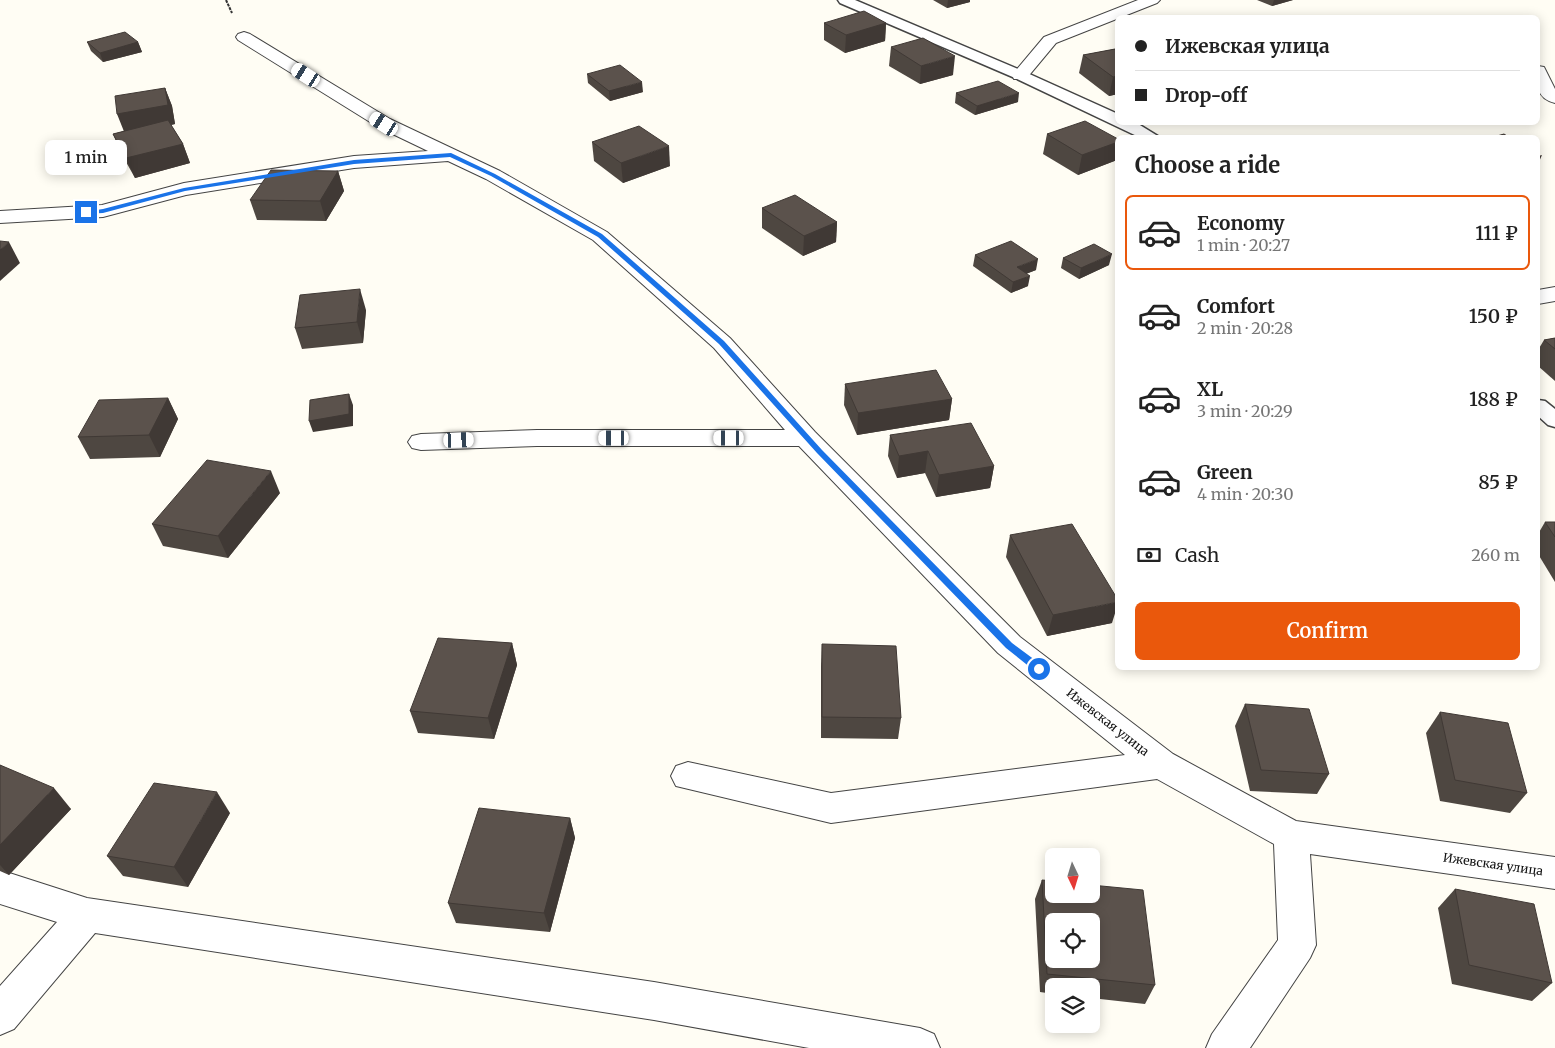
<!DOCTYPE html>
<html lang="en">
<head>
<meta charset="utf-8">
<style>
  body { margin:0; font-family:Merriweather,serif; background:#f2f2f2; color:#222; height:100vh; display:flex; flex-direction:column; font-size:19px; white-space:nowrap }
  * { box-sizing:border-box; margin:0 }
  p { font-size:16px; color:#767676 }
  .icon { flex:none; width:28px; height:28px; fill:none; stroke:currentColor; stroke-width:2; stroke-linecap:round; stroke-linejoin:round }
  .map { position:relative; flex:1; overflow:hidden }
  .panel { position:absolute; left:1115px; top:135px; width:425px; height:535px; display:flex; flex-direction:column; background:#fff; border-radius:8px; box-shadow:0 2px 12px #0003 }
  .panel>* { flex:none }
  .guide { position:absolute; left:1115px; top:15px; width:425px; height:110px; border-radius:8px; box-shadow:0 2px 12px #0003; display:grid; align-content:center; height:110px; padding:0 20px; background:#fff }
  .needle { width:32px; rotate:176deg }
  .tools { position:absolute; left:1045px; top:848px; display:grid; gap:10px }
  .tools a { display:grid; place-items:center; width:55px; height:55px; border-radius:8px; background:#fff; box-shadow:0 2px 12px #0003; font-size:25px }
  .end { position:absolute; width:22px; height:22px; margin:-11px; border:6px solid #1a73e8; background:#fff; box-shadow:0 0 0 2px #fff }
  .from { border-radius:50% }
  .bubble { position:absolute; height:35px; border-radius:8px; background:#fff; box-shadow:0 2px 12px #0003; font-size:16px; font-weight:600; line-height:35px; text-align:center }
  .car { position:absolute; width:15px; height:30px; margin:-15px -8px; border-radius:6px; box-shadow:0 0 4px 1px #0007; background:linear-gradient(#fff 24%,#345 0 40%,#fff 0 76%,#345 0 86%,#fff 0) }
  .guide b { display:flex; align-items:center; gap:18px; height:48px; font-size:19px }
  .guide b+b { border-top:1px solid #e0e0e0 }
  .guide i { width:12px; height:12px; background:#222 }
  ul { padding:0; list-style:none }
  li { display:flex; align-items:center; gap:15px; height:75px; margin:0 10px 8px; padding:0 10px; border:2px solid transparent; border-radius:8px }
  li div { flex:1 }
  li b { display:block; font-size:19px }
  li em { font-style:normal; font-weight:600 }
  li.current { border-color:#ea580c }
  li>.icon { width:45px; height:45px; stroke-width:1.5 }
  h2 { padding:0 20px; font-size:22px; line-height:60px }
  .pay { display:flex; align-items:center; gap:12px; height:55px; padding:0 20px; font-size:19px }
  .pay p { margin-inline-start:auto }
  .button { display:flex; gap:10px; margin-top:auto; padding:10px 20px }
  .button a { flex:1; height:58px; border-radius:8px; background:#ea580c; color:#fff; font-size:20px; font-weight:600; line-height:58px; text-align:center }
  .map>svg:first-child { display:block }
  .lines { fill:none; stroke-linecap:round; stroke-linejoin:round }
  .service-casing { stroke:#444; stroke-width:3 }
  .minor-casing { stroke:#444; stroke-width:2 }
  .path { stroke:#333; stroke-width:2; stroke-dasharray:3 1; stroke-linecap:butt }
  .service { fill:#fff; fill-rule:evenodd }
  .minor { fill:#fff; fill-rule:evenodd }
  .wall { fill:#4e4741 }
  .shaded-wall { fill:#403935 }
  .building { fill:#5b524c; stroke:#403935; fill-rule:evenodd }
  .route { fill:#1a73e8 }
  .labels { text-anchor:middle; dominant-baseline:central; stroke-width:5; stroke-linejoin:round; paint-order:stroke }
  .street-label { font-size:12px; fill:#111; stroke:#fff }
</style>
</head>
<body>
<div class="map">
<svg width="1555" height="1048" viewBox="0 0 1555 1048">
  <rect width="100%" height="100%" fill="#fffdf4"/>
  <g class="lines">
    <g class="service-casing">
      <g id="service">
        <path d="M838 0H855L1025 72 1118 114V122H1135L1161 138H1141L1015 78 840 3Z"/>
        <path d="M1538 400 1545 401 1555 409V427L1548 425 1538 416Z"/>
      </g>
    </g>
    <g class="minor-casing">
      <g id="minor">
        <path d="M1138 0H1160L1157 3 1056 43 1026 79H1014L1012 75 1044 37Z"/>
        <path d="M244 32 250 34 390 119 500 171 607 232 730 338 815 432 1020 637 1173 754 1296 821 1555 857V889L1310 854 1316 945 1310 958 1250 1048H1206L1212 1034 1278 940 1274 844 1157 779 831 823 676 786 671 776 676 766 688 762 831 793 1125 755 998 653 799 446H537L421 450 412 448 408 442 412 436 421 434 537 430H785L714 348 593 240 486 179 448 161 354 168 186 195 103 217 0 223V211L102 205 184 183 354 156 428 151 378 127 238 40 236 37 238 34Z"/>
        <path d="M1538 66 1544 67 1555 89V103C1535 98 1536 83 1538 66Z"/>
        <path d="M1555 287V301L1538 304V290Z"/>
        <path d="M0 870 87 898 654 982 920 1028 934 1034 940 1048H809L654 1020 95 933 14 1029 0 1035V986L57 922 0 904Z"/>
      </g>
    </g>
    <path class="path" d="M226 0 232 13"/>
    <use href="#service" class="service"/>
    <use href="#minor" class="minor"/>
  </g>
  <g class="wall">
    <path d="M933 0H970V2L947 8Z"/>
    <path d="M1257 0H1293L1272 6Z"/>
    <path d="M824 23H886L885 41 845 53 824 40Z"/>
    <path d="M87 42H138L142 52 103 62 91 51Z"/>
    <path d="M891 47 953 75 920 84 889 66Z"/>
    <path d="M1115 49 1118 94 1109 96 1079 73 1083 55Z"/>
    <path d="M587 74 643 92 610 101 588 83Z"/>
    <path d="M165 88 172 106 175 124 171 125 183 144 190 163 135 178 121 153 113 134 124 131Z"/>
    <path d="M956 93 1018 102 975 115 955 103Z"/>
    <path d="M1047 134 1118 139 1117 160 1078 175 1043 154Z"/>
    <path d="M592 142 670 166 623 183 594 161Z"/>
    <path d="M338 171 344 191 326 221 257 220 250 200Z"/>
    <path d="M762 208 837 222 836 242 803 256 762 228Z"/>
    <path d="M975 255 1036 270 1026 274 1028 286 1011 293 973 266Z"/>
    <path d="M1063 258 1109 265 1079 279 1061 268Z"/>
    <path d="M366 310 363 343 302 349 295 328Z"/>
    <path d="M1555 338V381L1538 366V350L1544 340Z"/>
    <path d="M845 384 952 399 949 420 857 435 844 405Z"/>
    <path d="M168 398 178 419 160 457 90 459 78 437Z"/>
    <path d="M890 435 994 466 990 488 936 497 925 473 897 478 888 456Z"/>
    <path d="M280 493 228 558 163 546 152 524Z"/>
    <path d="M1545 522H1555V582L1538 554V534Z"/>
    <path d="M1010 535 1112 623 1047 636 1006 557Z"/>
    <path d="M512 643 517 665 494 739 418 733 410 711Z"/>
    <path d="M822 644 901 718 898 739 821 738V666Z"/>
    <path d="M1245 704 1329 774 1317 794 1250 791 1235 726Z"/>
    <path d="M1440 712 1527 793 1510 813 1440 801 1426 733Z"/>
    <path d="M0 765 71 809 9 875 0 871Z"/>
    <path d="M230 813 188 887 123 876 107 856Z"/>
    <path d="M570 818 575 838 550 932 456 923 448 903Z"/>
    <path d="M1042 880 1155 985 1145 1004 1091 998V986H1054V994L1040 992 1035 899Z"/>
    <path d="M1455 889 1552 983 1532 1001 1452 984 1438 908Z"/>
  </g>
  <g class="shaded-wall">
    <path d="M948 0H970V2L947 8Z"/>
    <path d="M1274 0H1293L1272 6Z"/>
    <path d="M886 23 885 41 845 53 846 35Z"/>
    <path d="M138 42 142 52 103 62 100 53Z"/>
    <path d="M955 56 953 75 920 84 921 66Z"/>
    <path d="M1118 76V94L1109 96 1113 77Z"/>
    <path d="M642 82 643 92 610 101 609 91Z"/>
    <path d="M165 88 172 106 175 124 125 134 117 114Z"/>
    <path d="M1019 93 1018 102 975 115 977 106Z"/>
    <path d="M1118 142 1117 160 1078 175 1082 155Z"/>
    <path d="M183 144 190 163 135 178 126 158Z"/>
    <path d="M669 146 670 166 623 183 621 163Z"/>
    <path d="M1542 155 1538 164V156Z"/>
    <path d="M338 171 344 191 326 221 320 201Z"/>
    <path d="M837 222 836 242 803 256 804 236Z"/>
    <path d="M9 242 20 263 0 281V250Z"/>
    <path d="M1112 254 1109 265 1079 279 1081 268Z"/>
    <path d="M1038 259 1036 270 1015 278 1017 267Z"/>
    <path d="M1030 276 1028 286 1011 293 1013 282Z"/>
    <path d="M360 289 366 310 363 343 357 322Z"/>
    <path d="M349 394 353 405V426L313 432 309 421Z"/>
    <path d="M168 398 178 419 160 457 149 435Z"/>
    <path d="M952 399 949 420 857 435 858 413Z"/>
    <path d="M928 451 925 473 897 478 899 456Z"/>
    <path d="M994 466 990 488 936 497 939 475Z"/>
    <path d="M271 471 280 493 228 558 218 536Z"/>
    <path d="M1118 602V604L1112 623 1047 636 1053 615Z"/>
    <path d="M512 643 517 665 494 739 488 718Z"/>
    <path d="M54 788 71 809 9 875 0 865V845Z"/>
    <path d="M217 792 230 813 188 887 174 867Z"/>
    <path d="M570 818 575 838 550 932 544 913Z"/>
  </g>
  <g class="building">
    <path d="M864 11 886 23 846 35 824 23Z"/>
    <path d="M125 32 138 42 100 53 87 42Z"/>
    <path d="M923 38 955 56 921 66 891 47Z"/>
    <path d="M1115 49 1118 51V76L1113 77 1083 55Z"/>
    <path d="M620 65 642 82 609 91 587 74Z"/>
    <path d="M998 81 1019 93 977 106 956 93Z"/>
    <path d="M165 88 168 105 117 114 115 96Z"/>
    <path d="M168 120 183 144 126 158 113 134Z"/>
    <path d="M1085 121 1118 139V142L1082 155 1047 134Z"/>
    <path d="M639 126 669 146 621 163 592 142Z"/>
    <path d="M1504 134 1510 138H1490Z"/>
    <path d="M271 170 338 171 320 201 250 200Z"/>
    <path d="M795 195 837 222 804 236 762 208Z"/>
    <path d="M0 241 9 242 0 250Z"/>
    <path d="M1011 241 1038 259 1017 267 1030 276 1013 282 975 255Z"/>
    <path d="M1094 244 1112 254 1081 268 1063 258Z"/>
    <path d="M360 289 357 322 295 328 300 295Z"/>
    <path d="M1555 338V349L1544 340Z"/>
    <path d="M936 370 952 399 858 413 845 384Z"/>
    <path d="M349 394V414L309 421 310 400Z"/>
    <path d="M168 398 149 435 78 437 99 400Z"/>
    <path d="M971 423 994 466 939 475 928 451 899 456 890 435Z"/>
    <path d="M207 460 271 471 218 536 152 524Z"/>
    <path d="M1545 522H1555V537Z"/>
    <path d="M1072 524 1118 600V602L1053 615 1010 535Z"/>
    <path d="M438 638 512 643 488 718 410 711Z"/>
    <path d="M822 644 896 646 901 718 822 717Z"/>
    <path d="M1245 704 1309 709 1329 774 1261 770Z"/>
    <path d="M1440 712 1508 723 1527 793 1455 780Z"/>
    <path d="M0 765 54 788 0 845Z"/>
    <path d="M154 783 217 792 174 867 107 856Z"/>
    <path d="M479 808 570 818 544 913 448 903Z"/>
    <path d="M1042 880 1054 881V894H1091V885L1143 890 1155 985 1047 974ZM1054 921H1091V959H1054Z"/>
    <path d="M1455 889 1534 904 1552 983 1469 965Z"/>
  </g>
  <path class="route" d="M451 153 495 174 602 234 724 341 822 450 1012 643 1043 666V672H1036L1006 648 817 453 719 344 598 237 491 176 450 157 354 164 185 191 103 213 86 214 83 212 103 209 184 188 354 160Z"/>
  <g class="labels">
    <g class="street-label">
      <text transform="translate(1108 722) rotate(38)">Ижевская улица</text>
      <text transform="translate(1493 864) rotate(8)">Ижевская улица</text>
    </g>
  </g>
</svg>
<div class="tools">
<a><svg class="needle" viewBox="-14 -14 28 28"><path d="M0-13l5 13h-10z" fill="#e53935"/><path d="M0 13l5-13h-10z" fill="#767676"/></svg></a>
<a><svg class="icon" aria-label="locate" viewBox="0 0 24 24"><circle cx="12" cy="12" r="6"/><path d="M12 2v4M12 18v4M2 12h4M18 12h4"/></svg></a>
<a><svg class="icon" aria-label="layers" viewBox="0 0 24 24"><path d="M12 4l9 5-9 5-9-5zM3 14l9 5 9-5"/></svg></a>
</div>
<i class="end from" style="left:1039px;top:669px"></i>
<i class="end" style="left:86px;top:212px"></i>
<div class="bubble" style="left:45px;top:140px;width:82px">1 min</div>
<i class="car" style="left:306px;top:75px;rotate:302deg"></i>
<i class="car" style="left:384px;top:124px;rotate:302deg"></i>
<i class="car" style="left:614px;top:438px;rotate:270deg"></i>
<i class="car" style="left:729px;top:438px;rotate:270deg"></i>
<i class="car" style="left:459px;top:440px;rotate:88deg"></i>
<div class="guide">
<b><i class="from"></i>Ижевская улица</b>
<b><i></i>Drop-off</b>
</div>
<section class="panel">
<h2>Choose a ride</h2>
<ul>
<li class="current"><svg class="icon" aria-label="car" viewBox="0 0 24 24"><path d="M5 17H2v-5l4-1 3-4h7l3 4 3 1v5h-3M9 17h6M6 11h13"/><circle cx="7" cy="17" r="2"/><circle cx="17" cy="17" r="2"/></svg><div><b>Economy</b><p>1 min · 20:27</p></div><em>111 ₽</em></li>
<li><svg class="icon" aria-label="car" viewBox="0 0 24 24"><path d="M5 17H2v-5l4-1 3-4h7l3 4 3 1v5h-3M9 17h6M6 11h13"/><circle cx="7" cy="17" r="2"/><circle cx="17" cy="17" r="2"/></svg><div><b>Comfort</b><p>2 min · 20:28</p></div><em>150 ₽</em></li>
<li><svg class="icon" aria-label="car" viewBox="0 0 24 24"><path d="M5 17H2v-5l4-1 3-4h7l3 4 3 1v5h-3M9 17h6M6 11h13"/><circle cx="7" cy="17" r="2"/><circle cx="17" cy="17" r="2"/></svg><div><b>XL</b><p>3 min · 20:29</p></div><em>188 ₽</em></li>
<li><svg class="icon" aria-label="car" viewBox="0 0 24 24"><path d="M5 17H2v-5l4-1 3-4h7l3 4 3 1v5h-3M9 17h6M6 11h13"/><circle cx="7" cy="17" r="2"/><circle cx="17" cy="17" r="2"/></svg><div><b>Green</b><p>4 min · 20:30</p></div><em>85 ₽</em></li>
</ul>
<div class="pay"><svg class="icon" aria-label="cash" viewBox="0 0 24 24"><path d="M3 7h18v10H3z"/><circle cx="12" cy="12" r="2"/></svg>Cash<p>260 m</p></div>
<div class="button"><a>Confirm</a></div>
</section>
</div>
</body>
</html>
